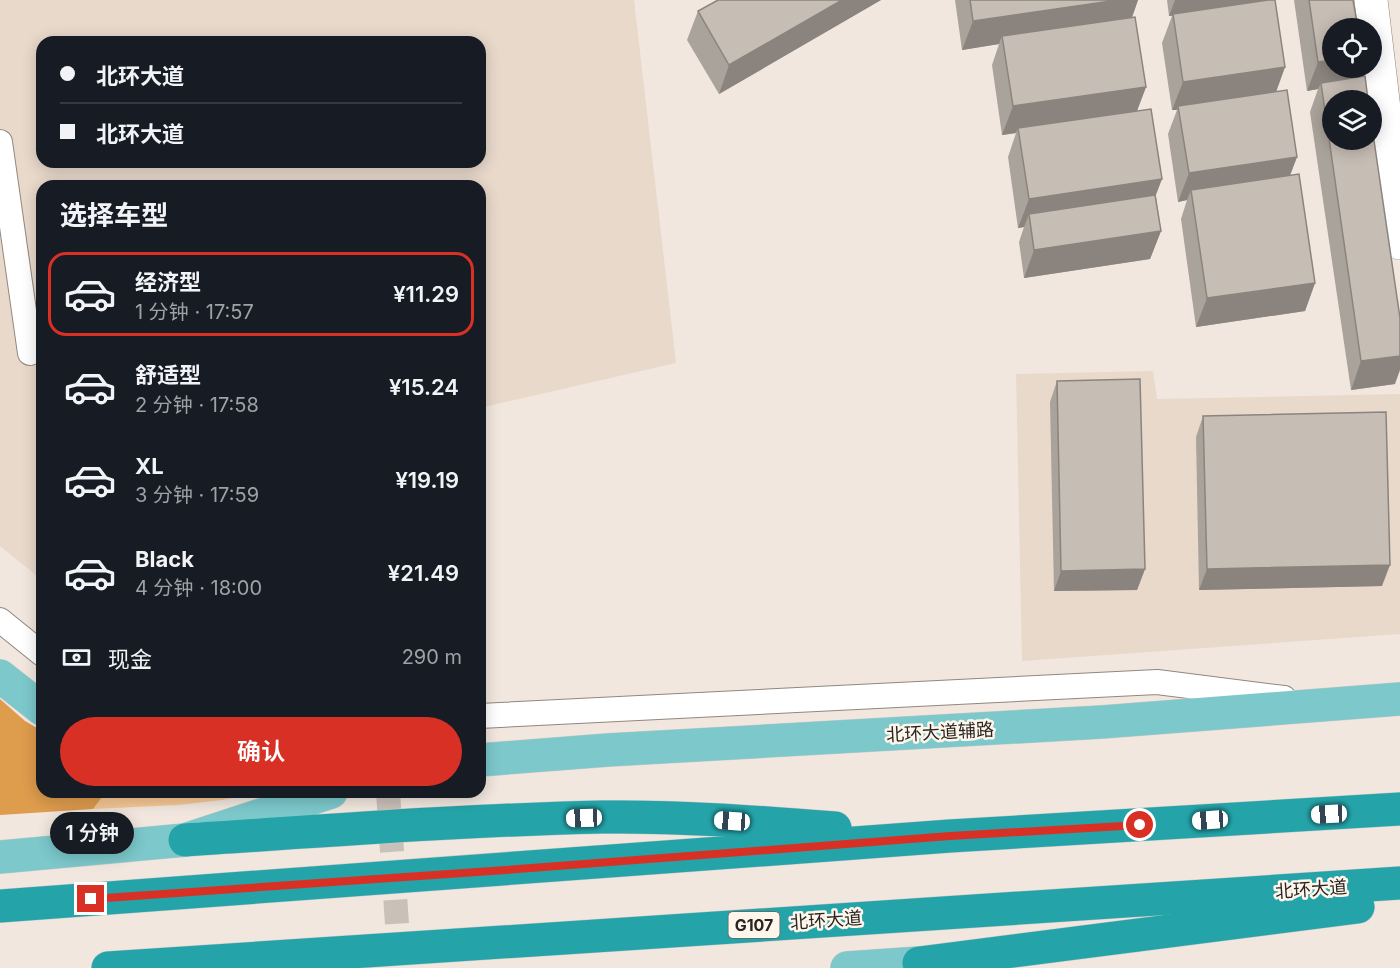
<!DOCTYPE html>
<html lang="zh">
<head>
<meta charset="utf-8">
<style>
  body { margin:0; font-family:Inter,"Noto Sans SC",sans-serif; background:#242831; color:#f1f3f6; height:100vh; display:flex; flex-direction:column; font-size:22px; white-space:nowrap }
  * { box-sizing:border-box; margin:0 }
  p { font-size:20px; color:#9ea1a6 }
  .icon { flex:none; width:33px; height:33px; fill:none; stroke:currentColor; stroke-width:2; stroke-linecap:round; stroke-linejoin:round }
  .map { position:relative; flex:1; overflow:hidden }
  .sheet { position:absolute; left:36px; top:180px; width:450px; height:618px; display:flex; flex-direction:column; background:#171b24; border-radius:18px; box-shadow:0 3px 15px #0003 }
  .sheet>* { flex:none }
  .guide { position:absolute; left:36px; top:36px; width:450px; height:132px; border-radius:18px; box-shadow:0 3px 15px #0003; display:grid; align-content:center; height:132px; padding:0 24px; background:#171b24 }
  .buttons { position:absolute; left:1322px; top:18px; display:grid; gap:12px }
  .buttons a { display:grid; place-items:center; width:60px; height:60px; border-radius:50%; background:#171b24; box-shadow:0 3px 15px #0003; font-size:30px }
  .end { position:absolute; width:27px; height:27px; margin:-14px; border:8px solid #d93025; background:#fff; box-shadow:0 0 0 3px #fff }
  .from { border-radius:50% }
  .bubble { position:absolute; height:42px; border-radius:21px; background:#171b24; box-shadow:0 3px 15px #0003; font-size:20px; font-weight:600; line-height:42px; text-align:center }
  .car { position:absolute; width:18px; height:36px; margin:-18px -9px; border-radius:8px; box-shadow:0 0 4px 2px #0007; background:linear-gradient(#fff 24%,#345 0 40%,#fff 0 76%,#345 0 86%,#fff 0) }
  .guide b { display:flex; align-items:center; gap:21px; height:57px; font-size:22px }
  .guide b+b { border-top:2px solid #363941 }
  .guide i { width:15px; height:15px; background:#f1f3f6 }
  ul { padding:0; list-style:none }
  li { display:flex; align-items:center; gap:18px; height:84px; margin:0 12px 9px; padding:0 12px; border:3px solid transparent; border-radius:18px }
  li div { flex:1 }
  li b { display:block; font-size:22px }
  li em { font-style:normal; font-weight:600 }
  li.on { border-color:#d93025 }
  li>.icon { width:54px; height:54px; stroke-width:1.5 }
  h2 { padding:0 24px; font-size:27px; line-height:72px }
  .pay { display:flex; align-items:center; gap:15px; height:66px; padding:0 24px; font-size:22px }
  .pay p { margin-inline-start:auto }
  .action { display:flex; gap:12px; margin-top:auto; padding:12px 24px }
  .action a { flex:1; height:69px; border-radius:36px; background:#d93025; color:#fff; font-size:24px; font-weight:600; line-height:69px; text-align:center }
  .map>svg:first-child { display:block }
  .built { fill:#e8d9cb; fill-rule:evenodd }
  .green { fill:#f6c794 }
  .forest { fill:#de9c4d }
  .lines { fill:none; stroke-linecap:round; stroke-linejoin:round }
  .street-tunnel { stroke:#c9c0b8; stroke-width:24; stroke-dasharray:24 12; stroke-linecap:butt }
  .street-casing { stroke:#90877e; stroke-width:26 }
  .secondary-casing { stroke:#90877e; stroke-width:34 }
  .primary-casing { stroke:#cbcaca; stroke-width:34 }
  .highway-casing { stroke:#cbcaca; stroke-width:34 }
  .street { stroke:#fff; stroke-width:24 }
  .secondary { stroke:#fff; stroke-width:33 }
  .primary { stroke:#7cc8cb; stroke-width:33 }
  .highway { stroke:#24a4a9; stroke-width:33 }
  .wall { fill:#aaa39b }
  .shaded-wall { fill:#8b847e }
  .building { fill:#c6bdb4; stroke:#8b847e; stroke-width:1.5 }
  .route { stroke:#d93025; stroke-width:8 }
  .labels { text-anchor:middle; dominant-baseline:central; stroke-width:5; stroke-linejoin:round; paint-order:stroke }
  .shield { fill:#fef5eb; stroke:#68635e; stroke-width:1.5 }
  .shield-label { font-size:16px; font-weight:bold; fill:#282421 }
  .street-label { font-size:18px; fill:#282421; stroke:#fef5eb }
</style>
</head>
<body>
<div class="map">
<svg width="1400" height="968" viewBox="0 0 1400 968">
  <rect width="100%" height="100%" fill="#f1e7de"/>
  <g class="built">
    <path d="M0 0H634L676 363 480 408V186H42V580L0 546ZM42 42H480V162H42Z"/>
    <path d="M1153 371 1157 399 1400 394V634L1022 661 1016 374Z"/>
  </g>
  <path class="green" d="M106 792H262L222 800 178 805 93 809Z"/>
  <path class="forest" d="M0 699 25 721 42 731V792H106L93 809 0 815Z"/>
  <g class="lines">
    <path class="street-tunnel" d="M388 792 400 968"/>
    <g class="street-casing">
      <g id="street">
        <path d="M0 142 30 353"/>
        <path d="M0 620 42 654"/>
        <path d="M480 716 1157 682 1284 698"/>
      </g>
    </g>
    <g class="secondary-casing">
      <path id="secondary" d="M1371 0 1400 243"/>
    </g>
    <g class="primary-casing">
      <g id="primary">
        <path d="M0 676 42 709"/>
        <path d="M480 760 608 750 1102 722 1400 699"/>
        <path d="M0 857 185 840 331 792"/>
        <path d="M847 968 919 963 947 968"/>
      </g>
    </g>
    <g class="highway-casing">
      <g id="highway">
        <path d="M185 840C324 831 464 820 603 817 680 816 758 822 835 828"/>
        <path d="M0 906 950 836 1400 809"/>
        <path d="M919 963 1358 907"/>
        <path d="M108 968 1400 883"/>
      </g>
    </g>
    <use href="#street" class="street"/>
    <use href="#secondary" class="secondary"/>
    <use href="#primary" class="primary"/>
    <use href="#highway" class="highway"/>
  </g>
  <g class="wall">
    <path d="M881 0 719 94 687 40 698 11Z"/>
    <path d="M955 0H1138L1132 17 1146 87 1137 111 1156 196 1161 231 1150 259 1024 278 1019 242 1024 227 1018 228 1008 157 1016 133 1002 135 992 65 999 44 962 50Z"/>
    <path d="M1167 0H1264L1285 67 1276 91 1297 157 1290 176 1315 283 1305 311 1196 327 1181 219 1187 200 1178 202 1168 134 1177 110H1172L1162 43 1172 16H1169Z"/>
    <path d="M1294 0H1353L1358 68 1354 78 1395 384 1351 390 1310 112 1318 89 1307 91Z"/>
    <path d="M1057 381 1145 569 1137 590 1054 591 1050 402Z"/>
    <path d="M1203 416 1382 586 1199 590 1196 437Z"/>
  </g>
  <g class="shaded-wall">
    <path d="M842 0H881L719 94 729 65Z"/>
    <path d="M1118 0H1138L1129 26 1002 36 999 44 962 50 973 21Z"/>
    <path d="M1175 0H1264L1263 3 1169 16Z"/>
    <path d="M1332 60V68H1358L1351 85 1321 83 1318 89 1307 91 1318 62Z"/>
    <path d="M1285 67 1275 95 1178 106 1177 110H1172L1183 82Z"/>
    <path d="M1146 87 1135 116 1018 128 1016 133 1002 135 1013 106Z"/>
    <path d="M1297 157 1286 185 1191 190 1187 200 1178 202 1189 173Z"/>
    <path d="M1162 179 1151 208 1029 214 1024 227 1018 228 1029 199Z"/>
    <path d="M1161 231 1150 259 1024 278 1034 250Z"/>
    <path d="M1315 283 1305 311 1196 327 1207 298Z"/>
    <path d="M1400 356V370L1395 384 1351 390 1361 361Z"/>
    <path d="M1390 565 1382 586 1199 590 1207 569Z"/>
    <path d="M1145 569 1137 590 1054 591 1061 571Z"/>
  </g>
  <g class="building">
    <path d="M718 0H842L729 65 698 11Z"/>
    <path d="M970 0H1118L973 21Z"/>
    <path d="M1268 0H1275L1285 67 1183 82 1173 14Z"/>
    <path d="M1309 0H1353L1358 28H1332V60L1318 62Z"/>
    <path d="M1135 17 1146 87 1013 106 1002 36Z"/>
    <path d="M1365 76 1368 100H1332V140H1371V120L1400 318V356L1361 361 1321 83Z"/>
    <path d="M1287 90 1297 157 1189 173 1178 106Z"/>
    <path d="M1151 109 1162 179 1029 199 1018 128Z"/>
    <path d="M1299 174 1315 283 1207 298 1191 190Z"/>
    <path d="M1155 195 1161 231 1034 250 1029 214Z"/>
    <path d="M1140 379 1145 569 1061 571 1057 381Z"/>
    <path d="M1386 412 1390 565 1207 569 1203 416Z"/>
  </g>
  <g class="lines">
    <path class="route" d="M91 899 506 870 950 836 1140 825"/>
  </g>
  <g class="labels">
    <rect class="shield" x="728.5" y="912" width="51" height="26" rx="4.5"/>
    <g class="shield-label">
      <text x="754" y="925">G107</text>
    </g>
    <g class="street-label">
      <text transform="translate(940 732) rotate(-3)">北环大道辅路</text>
      <text transform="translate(1311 889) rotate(-4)">北环大道</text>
      <text transform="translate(826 920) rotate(-4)">北环大道</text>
    </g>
  </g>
</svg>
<div class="buttons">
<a><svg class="icon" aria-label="locate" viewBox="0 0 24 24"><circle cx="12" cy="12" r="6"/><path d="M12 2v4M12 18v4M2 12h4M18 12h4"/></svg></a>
<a><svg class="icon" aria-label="layers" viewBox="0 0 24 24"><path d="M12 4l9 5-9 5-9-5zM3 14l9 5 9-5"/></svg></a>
</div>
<i class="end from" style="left:1140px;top:825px"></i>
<i class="end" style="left:91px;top:899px"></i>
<div class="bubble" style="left:50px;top:812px;width:84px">1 分钟</div>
<i class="car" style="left:1329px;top:814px;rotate:267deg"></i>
<i class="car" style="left:584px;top:818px;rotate:268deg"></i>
<i class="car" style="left:1210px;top:820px;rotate:266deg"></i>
<i class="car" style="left:732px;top:821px;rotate:274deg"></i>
<div class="guide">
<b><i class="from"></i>北环大道</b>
<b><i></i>北环大道</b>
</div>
<section class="sheet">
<h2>选择车型</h2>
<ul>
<li class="on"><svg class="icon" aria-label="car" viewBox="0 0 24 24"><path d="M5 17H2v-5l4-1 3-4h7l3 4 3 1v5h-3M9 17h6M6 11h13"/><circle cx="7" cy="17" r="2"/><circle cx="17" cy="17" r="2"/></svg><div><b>经济型</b><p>1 分钟 · 17:57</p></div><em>¥11.29</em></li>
<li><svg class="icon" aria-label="car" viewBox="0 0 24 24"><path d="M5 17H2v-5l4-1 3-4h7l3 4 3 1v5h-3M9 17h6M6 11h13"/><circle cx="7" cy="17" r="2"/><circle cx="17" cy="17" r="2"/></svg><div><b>舒适型</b><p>2 分钟 · 17:58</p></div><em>¥15.24</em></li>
<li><svg class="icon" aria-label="car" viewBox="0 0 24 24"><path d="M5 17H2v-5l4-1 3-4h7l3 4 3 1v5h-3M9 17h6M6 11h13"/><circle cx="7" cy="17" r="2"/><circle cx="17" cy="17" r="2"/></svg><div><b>XL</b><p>3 分钟 · 17:59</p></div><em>¥19.19</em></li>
<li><svg class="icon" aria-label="car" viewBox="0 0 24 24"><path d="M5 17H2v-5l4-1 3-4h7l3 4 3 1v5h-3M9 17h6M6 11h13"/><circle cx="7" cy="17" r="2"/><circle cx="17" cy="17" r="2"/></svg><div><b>Black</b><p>4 分钟 · 18:00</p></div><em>¥21.49</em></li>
</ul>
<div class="pay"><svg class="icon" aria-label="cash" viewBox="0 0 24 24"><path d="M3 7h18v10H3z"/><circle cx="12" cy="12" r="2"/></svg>现金<p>290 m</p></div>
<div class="action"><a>确认</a></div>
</section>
</div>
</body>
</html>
